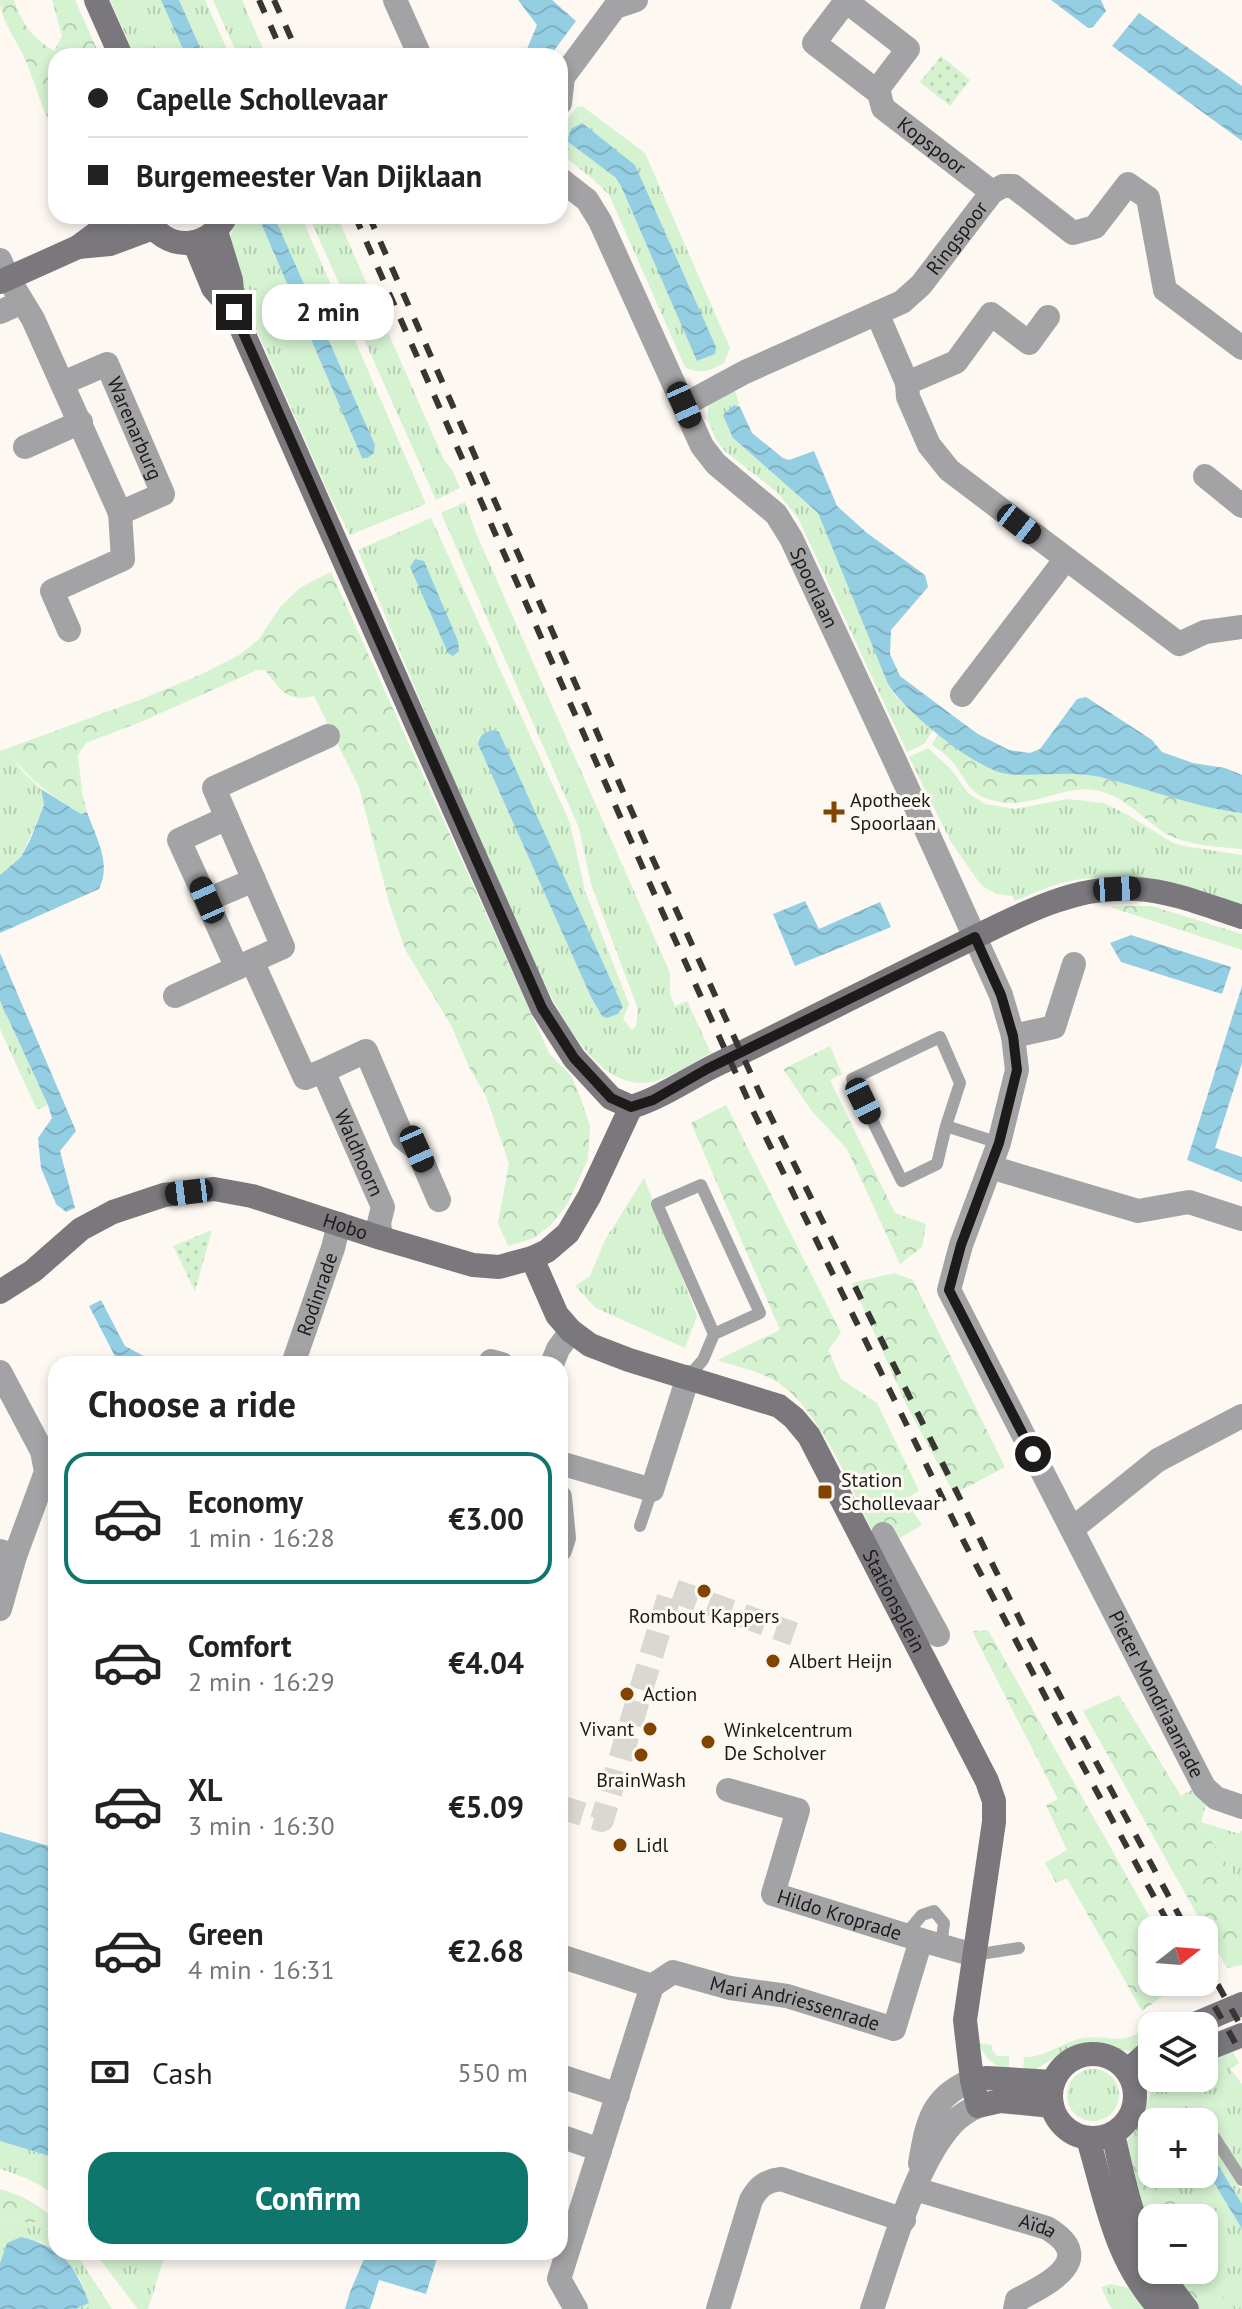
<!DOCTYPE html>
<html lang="en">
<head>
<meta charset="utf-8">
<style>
  body { margin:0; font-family:"PT Sans",sans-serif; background:#f2f2f2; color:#222; height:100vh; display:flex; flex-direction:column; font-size:30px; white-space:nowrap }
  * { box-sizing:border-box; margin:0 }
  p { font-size:26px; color:#767676 }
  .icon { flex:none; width:44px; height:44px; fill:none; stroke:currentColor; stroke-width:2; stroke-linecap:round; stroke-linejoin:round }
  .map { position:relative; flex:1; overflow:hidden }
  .drawer { position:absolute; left:48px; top:1356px; width:520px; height:904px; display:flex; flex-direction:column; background:#fff; border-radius:24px; box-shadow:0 4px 12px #0003 }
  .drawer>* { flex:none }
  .banner { position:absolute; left:48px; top:48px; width:520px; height:176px; border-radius:24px; box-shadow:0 4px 12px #0003; display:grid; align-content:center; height:176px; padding:0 40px; background:#fff }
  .needle { width:52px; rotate:73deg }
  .controls { position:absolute; left:1138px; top:1916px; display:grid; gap:16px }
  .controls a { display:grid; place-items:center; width:80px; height:80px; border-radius:16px; background:#fff; box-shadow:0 4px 12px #0003; font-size:40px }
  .end { position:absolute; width:36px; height:36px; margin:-18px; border:10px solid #1d1b19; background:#fff; box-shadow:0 0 0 4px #fff }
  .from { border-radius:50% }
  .bubble { position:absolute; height:56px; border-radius:24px; background:#fff; box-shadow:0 4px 12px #0003; font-size:26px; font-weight:700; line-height:56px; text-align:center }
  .car { position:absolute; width:24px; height:48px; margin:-24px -12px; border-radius:10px; box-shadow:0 0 6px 2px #0007; background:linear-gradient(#222 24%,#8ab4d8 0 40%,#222 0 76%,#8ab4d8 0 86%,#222 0) }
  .banner b { display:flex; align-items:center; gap:28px; height:76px; font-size:30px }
  .banner b+b { border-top:2px solid #e0e0e0 }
  .banner i { width:20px; height:20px; background:#222 }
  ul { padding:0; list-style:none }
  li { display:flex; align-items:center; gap:24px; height:132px; margin:0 16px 12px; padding:0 24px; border:4px solid transparent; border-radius:24px }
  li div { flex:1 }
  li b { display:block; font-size:30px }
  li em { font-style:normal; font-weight:700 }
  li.on { border-color:#0f766e }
  li>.icon { width:72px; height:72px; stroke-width:1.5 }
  h2 { padding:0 40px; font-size:36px; line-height:96px }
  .pay { display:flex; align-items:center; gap:20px; height:88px; padding:0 40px; font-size:30px }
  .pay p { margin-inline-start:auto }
  .button { display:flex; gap:16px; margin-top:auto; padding:16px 40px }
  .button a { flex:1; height:92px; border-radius:24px; background:#0f766e; color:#fff; font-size:32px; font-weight:700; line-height:92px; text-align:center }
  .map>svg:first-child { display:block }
  .grass { fill:url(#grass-tufts); fill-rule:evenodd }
  .forest { fill:url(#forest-crowns) }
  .park { fill:url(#park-dots) }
  .water { fill:url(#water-waves) }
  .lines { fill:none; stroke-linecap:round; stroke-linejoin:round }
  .street-tunnel { stroke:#dbd7d1; stroke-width:24; stroke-dasharray:24 12; stroke-linecap:butt }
  .lane { stroke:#a3a2a4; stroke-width:12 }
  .street { stroke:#a3a2a4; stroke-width:24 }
  .secondary { stroke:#7a787c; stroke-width:24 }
  .rail { stroke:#383633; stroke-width:6; stroke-dasharray:14 14; stroke-linecap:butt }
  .route { stroke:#1d1b19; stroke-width:10 }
  .poi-dot { fill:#824500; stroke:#fdf8f2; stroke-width:3 }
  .labels { text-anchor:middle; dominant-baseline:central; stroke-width:6; stroke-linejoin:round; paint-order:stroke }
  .street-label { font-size:20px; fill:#1d1b19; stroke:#fdf8f2 }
  .poi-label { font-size:20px; fill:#1d1b19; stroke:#fdf8f2; text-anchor:start }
</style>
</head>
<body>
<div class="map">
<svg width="1242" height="2309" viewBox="0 0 1242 2309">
  <defs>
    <pattern id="grass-tufts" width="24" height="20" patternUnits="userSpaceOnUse" patternTransform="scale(2)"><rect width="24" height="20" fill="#d5f2d1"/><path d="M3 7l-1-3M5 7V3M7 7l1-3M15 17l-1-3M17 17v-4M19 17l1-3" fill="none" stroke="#b6cfb3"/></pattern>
    <pattern id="forest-crowns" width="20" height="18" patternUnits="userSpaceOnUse" patternTransform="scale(2)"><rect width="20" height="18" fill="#d5f2d1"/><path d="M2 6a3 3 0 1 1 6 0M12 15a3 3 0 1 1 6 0" fill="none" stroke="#b6cfb3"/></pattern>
    <pattern id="park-dots" width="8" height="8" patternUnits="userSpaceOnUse" patternTransform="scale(2)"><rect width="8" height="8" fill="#d5f2d1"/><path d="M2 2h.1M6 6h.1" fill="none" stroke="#b6cfb3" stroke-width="1.8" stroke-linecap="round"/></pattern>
    <pattern id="water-waves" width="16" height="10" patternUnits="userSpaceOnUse" patternTransform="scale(2)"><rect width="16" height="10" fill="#94cee3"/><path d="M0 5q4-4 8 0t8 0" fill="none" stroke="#7fb0c2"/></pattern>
  </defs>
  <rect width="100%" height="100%" fill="#fdf8f2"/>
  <g class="grass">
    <path d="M110 0H161L186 56H135Z"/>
    <path d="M179 0H205L230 56H204Z"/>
    <path d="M213 0H242L266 56H238Z"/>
    <path d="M582 106 645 153 730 348 724 363C709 371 701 375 685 367L609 195 594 180 560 153V128L577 107ZM635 165 714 354 698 361 621 186 615 178Z"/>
    <path d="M236 216H258L362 458 375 445 274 216H301L426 504 350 535 330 496 254 324 233 259 230 240Z"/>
    <path d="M309 216H337L444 460 452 470 460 488 436 500Z"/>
    <path d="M735 391 740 407 734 405 733 438 818 513 888 684 896 697 933 730 924 744 907 752 798 518 777 492 726 452 716 440 708 420V407L713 399Z"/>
    <path d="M465 502 476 533 670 973V995L675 1006 687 1001 711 1053C693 1062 674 1076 655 1081 601 1096 563 1019 543 981L442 753 358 550 431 518 570 823 585 891 629 1004 623 1019 632 1030 636 1026 638 1009 591 884 579 828 441 513ZM492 730 499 733 623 1007 621 1012 602 1016 591 997 478 744V738Z"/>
    <path d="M928 748 951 769 968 793 985 804 1015 809 1068 799 1104 803 1128 815 1173 843 1189 847 1242 855V904C1179 885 1128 867 1061 883 1046 887 1030 895 1015 901L1012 896 996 894 981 885 951 842 909 757Z"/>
    <path d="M6 749 23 772 41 789 44 805 21 857 0 875V751Z"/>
    <path d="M0 1001 48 1105 37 1110 0 1029Z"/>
    <path d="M644 1178 697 1316 685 1348 596 1308 575 1286 590 1276 605 1240Z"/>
    <path d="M1193 1789 1206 1805 1201 1822 1240 1834 1242 1830V1886L1181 1796Z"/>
    <path d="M1144 2029 1151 2039C1146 2042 1140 2048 1135 2050 1122 2055 1100 2038 1079 2044 1057 2050 1046 2070 1023 2072L1024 2057C1047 2058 1061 2042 1083 2038 1106 2034 1121 2047 1144 2029Z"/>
    <path d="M979 2043 992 2045V2050L997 2056H1009V2071C994 2066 984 2058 979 2043Z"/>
    <path d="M1231 2049 1239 2063 1230 2069 1242 2084V2175C1230 2156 1214 2116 1189 2119L1188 2122H1163L1152 2090 1176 2078H1204V2063Z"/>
    <circle cx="1093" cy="2095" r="26"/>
    <path d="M1204 2131 1242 2191V2204L1204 2142Z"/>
    <path d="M0 2141 56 2158V2198C41 2182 21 2176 0 2169Z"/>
    <path d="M1204 2166 1242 2229V2309H1234L1202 2270H1204V2218H1181L1168 2174H1204Z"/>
    <path d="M9 2216 26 2222 56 2223V2251L40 2241 7 2243 0 2263V2221Z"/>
    <path d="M57 2252H75L112 2309H75L89 2303 80 2279Z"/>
    <path d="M94 2252H166L148 2309H138Z"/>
    <path d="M1111 2284 1128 2309H1112L1110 2306 1101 2287Z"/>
  </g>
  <g class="forest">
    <path d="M0 0H14C23 26 31 36 54 51L62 36 52 0H75L100 56H56V137C43 112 36 85 25 59 17 40 0 20 0 0Z"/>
    <path d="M331 572 549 1053 572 1077 581 1099 590 1126 588 1159 568 1203 552 1224 534 1238 508 1246 498 1223 509 1164 486 1096 470 1069 451 1025 406 951 390 906 359 787 314 696C287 702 281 691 265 670H257L143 721 86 743 78 755 82 793 87 812 81 814C47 792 30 781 6 749L142 699 202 674 241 654 259 639 280 607 301 587Z"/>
    <path d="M938 734 982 765 1086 774 1130 784 1222 810 1242 813V849C1220 847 1196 846 1175 838 1149 827 1131 800 1103 792 1063 779 1029 817 983 797 967 790 962 772 951 760 946 754 938 750 932 745Z"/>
    <path d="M1118 906H1152L1242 934V950L1110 907Z"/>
    <path d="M830 1046 842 1074 830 1080 895 1213 926 1224 922 1247 900 1264 847 1149 811 1110 783 1069Z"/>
    <path d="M726 1105 841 1333 828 1350 841 1379 877 1403 919 1491 905 1499 922 1525 900 1538H876C852 1491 818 1401 770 1378 754 1370 734 1366 717 1360L780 1330 691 1123Z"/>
    <path d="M894 1273 913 1280 1005 1467 954 1494 905 1402 852 1283Z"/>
    <path d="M988 1630 1157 1930H1152V1982H1187L1167 1993 1142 2011 1067 1878 1056 1883 1045 1863 1067 1850 1046 1805 1058 1799 972 1631Z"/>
    <path d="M1119 1695 1181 1796 1242 1886V1965L1227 1968 1083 1711Z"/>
    <path d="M1152 2090 1163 2122H1152V2174H1168L1181 2218H1152V2244L1126 2156 1127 2140 1141 2118Z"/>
    <path d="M0 2189C22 2196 43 2205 56 2223L26 2222 9 2216 0 2221Z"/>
    <path d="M1166 2270H1202L1234 2309H1194Z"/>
    <path d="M1111 2284 1134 2289 1149 2309H1128Z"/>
  </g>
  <g class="park">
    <path d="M941 56 970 80 950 106 920 82Z"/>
    <path d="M212 1230 195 1291 173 1246Z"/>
  </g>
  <g class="water">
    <path d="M161 0H179L204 56H186Z"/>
    <path d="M518 0H552L576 21 550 56H524L537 25Z"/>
    <path d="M1051 0H1101L1106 11 1093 27 1088 28Z"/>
    <path d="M1139 13 1242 86V141L1112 46Z"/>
    <path d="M582 123 635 165 716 347 715 354 697 361 621 186 615 177 567 141 571 129Z"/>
    <path d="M258 216H274L375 445 374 453 367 458H362Z"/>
    <path d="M734 405 740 407 752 433 783 458 789 460 814 451 837 506 867 533 925 575 928 587 891 630 890 654 900 676 952 715 978 734 1009 750 1030 753 1040 749 1077 699 1086 697 1152 740 1162 752 1193 763 1225 768 1242 775V813C1193 807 1147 788 1100 777 1069 770 1039 777 1008 774 977 771 904 711 888 684L818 513 733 438 723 415Z"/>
    <path d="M415 559 424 561 458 641 459 651 453 656 448 653 410 567Z"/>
    <path d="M492 730 499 732 623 1007 618 1014 607 1018 602 1016 591 997 478 744C479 735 484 733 492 730Z"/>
    <path d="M41 789 81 814 87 812C96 837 112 864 99 889L0 933V875L21 857 30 840 44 805Z"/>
    <path d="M805 901 819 929 880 902 891 927 795 966 773 914Z"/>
    <path d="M1131 935 1231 967 1222 994 1121 962 1110 943Z"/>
    <path d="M0 953 76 1131 60 1151 75 1208 66 1212 56 1204 41 1168 38 1138 52 1118 48 1105 0 1001Z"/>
    <path d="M1242 986V1063L1215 1148 1242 1157V1182L1187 1160Z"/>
    <path d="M101 1300 125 1346 151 1360 153 1364H119L89 1306Z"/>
    <path d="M0 1832 56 1848V2158L0 2141Z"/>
    <path d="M1204 2142 1242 2204V2229L1204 2166Z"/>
    <path d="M21 2237C62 2247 75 2265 89 2303L75 2309H0V2263L7 2243Z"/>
    <path d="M367 2252H439L426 2294 379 2280 370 2309H345L350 2292Z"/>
  </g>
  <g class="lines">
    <path class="street-tunnel" d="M560 1807 602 1820 671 1590 794 1634"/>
    <g class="lane">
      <path d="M946 1126 937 1164 902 1181 852 1079 940 1037 960 1083 946 1126 999 1143"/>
      <path d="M688 1377 703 1360 714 1334 760 1313 701 1185 657 1204 714 1334"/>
      <path d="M640 1526 652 1490"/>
      <path d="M905 1935 922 1915 934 1911 944 1923 941 1946"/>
      <path d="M974 1955 1019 1948"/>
      <path d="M1128 2121 1152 2129"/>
      <path d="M1204 2125 1209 2129 1242 2180"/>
    </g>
    <g class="street">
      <path d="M395 0 420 56"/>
      <path id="s1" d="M879 93 814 43 846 1 908 49 880 86 879 93 883 108 992 192"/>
      <path d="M560 103 563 77 615 7 636 0"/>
      <path id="s2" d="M560 179 587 200 600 221 702 446 716 464 776 514 791 538 895 761 1001 995 1013 1036 1017 1070 999 1143 961 1245 949 1290 1204 1787 1216 1798 1242 1807"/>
      <path d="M0 260 8 278 33 319 120 513 123 559 52 591 69 630"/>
      <path d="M0 312 22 302"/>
      <path d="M877 313 907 383 908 397 929 445 949 470 1179 644 1205 632 1242 627"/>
      <path id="s3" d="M63 383 107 364 163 494 120 513"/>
      <path d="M907 383 956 362 991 314 1029 343 1048 317"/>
      <path id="s4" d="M684 405 745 372 902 302 921 285 992 192 1003 186H1013L1073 233 1095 227 1128 184 1148 198 1165 290 1242 348"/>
      <path d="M25 447 81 422"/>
      <path d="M1205 476 1242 506"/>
      <path d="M962 695 1065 560"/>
      <path id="s5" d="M328 736 214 788 283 947 252 961 305 1078 323 1071 383 1207 379 1223 381 1238"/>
      <path d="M227 818 179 840 237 968"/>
      <path d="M207 900 254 880"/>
      <path d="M175 996 250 962"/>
      <path d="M1013 1036 1054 1027 1074 964"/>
      <path d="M323 1071 366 1051 403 1138 417 1149 439 1200"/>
      <path d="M990 1167 1138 1211 1189 1202 1242 1219"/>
      <path id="s6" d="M293 1364 333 1248 339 1224"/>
      <path d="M490 1364 491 1361 502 1364"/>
      <path d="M552 1364 558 1349 571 1331"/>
      <path d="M0 1372 42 1451 46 1472 15 1556 0 1551"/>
      <path d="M560 1463 652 1490 688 1377"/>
      <path d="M560 1497 564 1538 560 1550"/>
      <path d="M1072 1529 1158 1460 1242 1416"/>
      <path d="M883 1534 938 1635"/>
      <path d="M0 1609 15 1556"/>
      <path id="s7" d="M728 1790 798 1810 773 1894 921 1940"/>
      <path id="s8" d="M560 1956 652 1986 673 1972 730 1988 787 1996 894 2029 921 1940 974 1955"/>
      <path d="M560 2076 618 2095"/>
      <path d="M560 2136 600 2150"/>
      <path d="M920 2163C927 2123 931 2097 972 2080"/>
      <path id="s9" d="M915 2189 1047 2228C1099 2259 1048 2284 1017 2300L1015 2309"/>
      <path d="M576 2309 559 2279 652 1986"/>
      <path d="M718 2309 751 2200C758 2187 765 2181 781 2179L904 2220"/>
      <path d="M872 2309C891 2255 914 2165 953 2123 960 2116 969 2110 978 2106"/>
    </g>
    <g class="secondary">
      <path d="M96 0 121 56"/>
      <path d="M146 216C164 253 208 251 226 216"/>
      <path d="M216 231 231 280 234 312"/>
      <path d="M194 242 213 288 234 312 542 1008 574 1058 611 1098 631 1107"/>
      <path d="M78 247 110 244 153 228"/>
      <path d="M0 282 78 247 120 216"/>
      <path d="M631 1107C663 1097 689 1078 718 1064 799 1025 879 984 959 945 1014 918 1073 884 1136 889 1172 891 1208 906 1242 917"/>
      <path id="s10" d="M532 1258 557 1315 571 1331 590 1345 629 1360 779 1406 794 1418 809 1436 987 1781 994 1801V1822L965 2020 972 2080 978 2106 1000 2101 1052 2106"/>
      <path id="s11" d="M0 1292 33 1271 81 1229 113 1212 164 1195 214 1189 252 1196 381 1238 473 1265 499 1267 532 1258 547 1251 568 1233 589 1197 631 1107"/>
      <path d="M1190 2026 1242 2004"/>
      <path d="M1204 2050 1242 2035"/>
      <circle cx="1093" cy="2096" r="42"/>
      <path d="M1127 2071 1152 2049"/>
      <path d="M972 2080 987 2078 1053 2082"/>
      <path d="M1113 2134C1123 2177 1131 2220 1152 2260"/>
      <path d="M1088 2139C1107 2202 1114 2258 1160 2309"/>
      <path d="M1157 2270 1187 2309"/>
    </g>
    <g class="rail">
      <path d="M259 0 284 56"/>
      <path d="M274 0 299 56"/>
      <path d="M355 216 661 909 754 1113 964 1542 1046 1698 1172 1930"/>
      <path d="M369 216 651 855 767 1109 1030 1640 1187 1930"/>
      <path d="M1204 1960 1242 2028"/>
      <path d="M1201 1982 1242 2055"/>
    </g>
  </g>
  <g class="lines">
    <path class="route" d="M234 312 542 1008 574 1058 611 1098 631 1107 653 1100 707 1069 975 937 1001 995 1013 1036 1017 1070 999 1143 961 1245 949 1290 1033 1454"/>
  </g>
  <g class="poi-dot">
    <path d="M830 800h8v8h8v8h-8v8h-8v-8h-8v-8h8z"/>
    <rect x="817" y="1484" width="16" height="16" rx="4"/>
    <circle cx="704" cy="1591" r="8"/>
    <circle cx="773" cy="1661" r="8"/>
    <circle cx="627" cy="1694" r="8"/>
    <circle cx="650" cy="1729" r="8"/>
    <circle cx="708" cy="1742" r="8"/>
    <circle cx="641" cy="1755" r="8"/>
    <circle cx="620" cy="1845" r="8"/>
  </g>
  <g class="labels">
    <g class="street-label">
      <text stroke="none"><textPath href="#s1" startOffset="344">Kopspoor</textPath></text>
      <text stroke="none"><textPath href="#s4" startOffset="326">Ringspoor</textPath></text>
      <text stroke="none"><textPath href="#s3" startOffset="118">Warenarburg</textPath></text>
      <text stroke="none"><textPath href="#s2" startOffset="490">Spoorlaan</textPath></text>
      <text stroke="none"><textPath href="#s5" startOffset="570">Waldhoorn</textPath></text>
      <text stroke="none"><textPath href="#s11" startOffset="380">Hobo</textPath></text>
      <text stroke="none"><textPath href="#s6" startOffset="74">Rodinrade</textPath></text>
      <text stroke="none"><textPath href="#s10" startOffset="534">Stationsplein</textPath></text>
      <text stroke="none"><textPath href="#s2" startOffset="1700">Pieter Mondriaanrade</textPath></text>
      <text stroke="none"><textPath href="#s7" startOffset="230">Hildo Kroprade</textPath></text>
      <text stroke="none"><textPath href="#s8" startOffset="248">Mari Andriessenrade</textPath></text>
      <text stroke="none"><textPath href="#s9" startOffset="128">Aïda</textPath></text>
    </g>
    <g class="poi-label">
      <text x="850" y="800">Apotheek<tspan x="850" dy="23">Spoorlaan</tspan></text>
      <text x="841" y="1480">Station<tspan x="841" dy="23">Schollevaar</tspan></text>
      <text x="704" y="1616" text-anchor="middle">Rombout Kappers</text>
      <text x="789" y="1661">Albert Heijn</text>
      <text x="643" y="1694">Action</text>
      <text x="634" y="1729" text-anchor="end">Vivant</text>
      <text x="724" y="1730">Winkelcentrum<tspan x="724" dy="23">De Scholver</tspan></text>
      <text x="641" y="1780" text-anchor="middle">BrainWash</text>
      <text x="636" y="1845">Lidl</text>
    </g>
  </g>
</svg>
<div class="controls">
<a><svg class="needle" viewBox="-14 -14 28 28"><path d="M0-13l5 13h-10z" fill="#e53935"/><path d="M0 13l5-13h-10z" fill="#767676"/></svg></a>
<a><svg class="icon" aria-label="layers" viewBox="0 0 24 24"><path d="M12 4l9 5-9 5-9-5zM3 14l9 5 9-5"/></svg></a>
<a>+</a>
<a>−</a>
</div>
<i class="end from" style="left:1033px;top:1454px"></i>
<i class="end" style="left:234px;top:312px"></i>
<div class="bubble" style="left:262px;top:284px;width:132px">2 min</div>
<i class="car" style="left:684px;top:405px;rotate:156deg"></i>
<i class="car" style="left:1019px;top:524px;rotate:128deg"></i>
<i class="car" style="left:1117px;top:889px;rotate:87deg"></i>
<i class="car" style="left:207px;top:900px;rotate:336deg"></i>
<i class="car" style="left:863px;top:1101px;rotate:154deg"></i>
<i class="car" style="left:417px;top:1149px;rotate:156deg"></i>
<i class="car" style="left:189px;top:1192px;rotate:263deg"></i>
<div class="banner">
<b><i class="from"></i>Capelle Schollevaar</b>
<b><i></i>Burgemeester Van Dijklaan</b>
</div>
<section class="drawer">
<h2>Choose a ride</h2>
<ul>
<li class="on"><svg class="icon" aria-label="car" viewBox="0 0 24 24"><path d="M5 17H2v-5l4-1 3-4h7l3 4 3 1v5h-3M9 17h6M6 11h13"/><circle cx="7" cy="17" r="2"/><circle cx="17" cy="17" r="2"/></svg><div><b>Economy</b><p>1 min · 16:28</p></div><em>€3.00</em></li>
<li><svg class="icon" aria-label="car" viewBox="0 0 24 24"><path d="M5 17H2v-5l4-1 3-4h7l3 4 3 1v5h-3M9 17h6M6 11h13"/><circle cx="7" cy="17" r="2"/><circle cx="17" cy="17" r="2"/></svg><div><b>Comfort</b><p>2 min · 16:29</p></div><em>€4.04</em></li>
<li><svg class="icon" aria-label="car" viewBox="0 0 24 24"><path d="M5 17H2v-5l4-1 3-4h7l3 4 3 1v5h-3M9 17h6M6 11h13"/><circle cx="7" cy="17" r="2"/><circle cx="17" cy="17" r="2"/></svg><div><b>XL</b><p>3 min · 16:30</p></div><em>€5.09</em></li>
<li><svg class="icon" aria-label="car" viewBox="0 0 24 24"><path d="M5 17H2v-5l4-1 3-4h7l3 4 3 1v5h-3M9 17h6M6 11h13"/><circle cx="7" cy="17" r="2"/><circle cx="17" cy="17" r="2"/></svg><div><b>Green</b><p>4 min · 16:31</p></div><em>€2.68</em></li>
</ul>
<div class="pay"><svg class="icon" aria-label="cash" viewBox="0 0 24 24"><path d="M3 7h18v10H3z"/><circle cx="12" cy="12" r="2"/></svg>Cash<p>550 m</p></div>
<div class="button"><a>Confirm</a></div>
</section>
</div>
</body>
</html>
